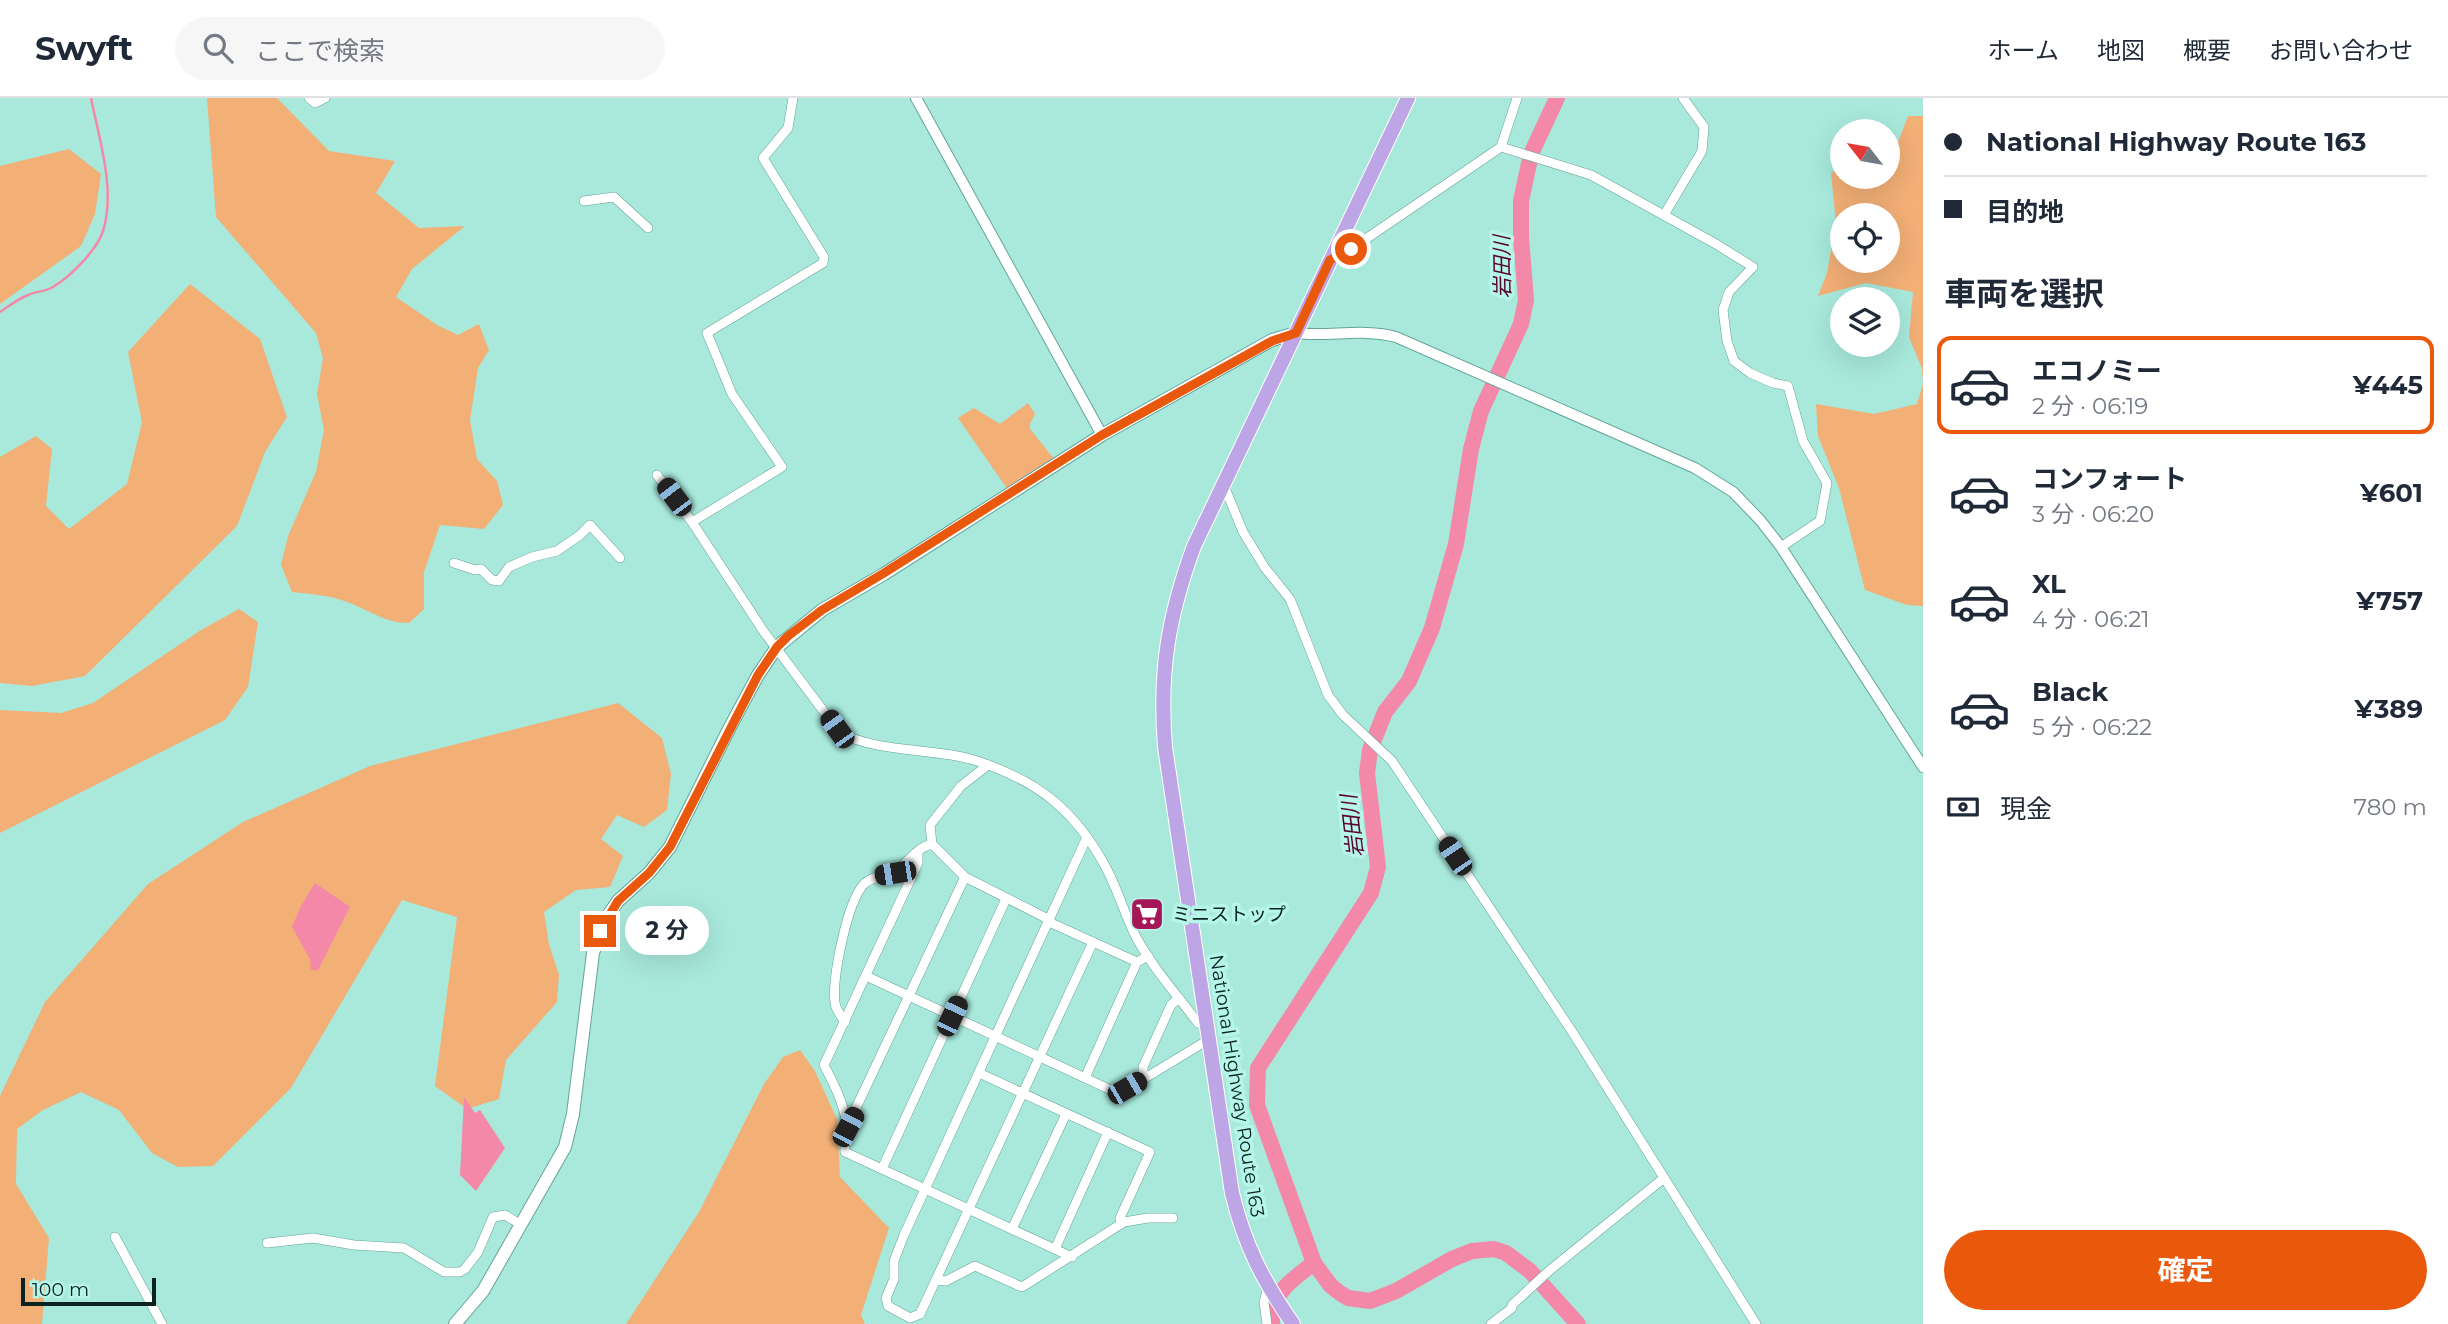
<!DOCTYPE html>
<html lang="ja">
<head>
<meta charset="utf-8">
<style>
  body { margin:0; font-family:Montserrat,"Noto Sans JP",sans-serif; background:#f6f6f7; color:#1f2937; height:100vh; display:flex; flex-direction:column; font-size:26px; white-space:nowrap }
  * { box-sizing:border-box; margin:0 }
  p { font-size:23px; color:#747a83 }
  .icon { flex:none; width:38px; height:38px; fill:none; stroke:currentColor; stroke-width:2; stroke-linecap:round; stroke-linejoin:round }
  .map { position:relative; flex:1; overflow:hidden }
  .drawer { display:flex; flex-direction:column; background:#fff; width:525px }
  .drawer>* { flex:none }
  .banner { display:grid; align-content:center; height:154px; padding:0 21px; background:#fff }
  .needle { width:46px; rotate:301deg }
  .controls { position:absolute; left:1830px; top:21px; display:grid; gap:14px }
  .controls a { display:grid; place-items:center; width:70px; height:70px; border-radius:50%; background:#fff; box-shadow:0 7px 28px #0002; font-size:35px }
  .scale { position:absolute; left:21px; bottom:18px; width:135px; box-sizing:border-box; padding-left:7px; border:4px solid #092420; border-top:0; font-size:19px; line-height:24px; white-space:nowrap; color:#092420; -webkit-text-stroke:5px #b5f6e9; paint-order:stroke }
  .end { position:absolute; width:32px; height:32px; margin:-16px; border:9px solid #ea580c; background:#fff; box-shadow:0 0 0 4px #fff }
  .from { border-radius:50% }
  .bubble { position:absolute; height:49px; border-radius:24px; background:#fff; box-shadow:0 7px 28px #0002; font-size:23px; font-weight:700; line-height:49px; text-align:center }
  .car { position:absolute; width:21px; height:42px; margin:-21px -10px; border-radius:9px; box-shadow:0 0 5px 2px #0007; background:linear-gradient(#222 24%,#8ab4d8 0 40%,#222 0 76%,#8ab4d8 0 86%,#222 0) }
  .banner b { display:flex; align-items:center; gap:24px; height:66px; font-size:26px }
  .banner b+b { border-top:2px solid #e0e1e3 }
  .banner i { width:18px; height:18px; background:#1f2937 }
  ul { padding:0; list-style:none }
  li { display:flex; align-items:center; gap:21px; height:98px; margin:0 14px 10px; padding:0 7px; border:4px solid transparent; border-radius:14px }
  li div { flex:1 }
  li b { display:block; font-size:26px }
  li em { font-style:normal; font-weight:700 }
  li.active { border-color:#ea580c }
  li>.icon { width:63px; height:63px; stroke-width:1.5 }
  h2 { padding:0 21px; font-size:32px; line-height:84px }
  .pay { display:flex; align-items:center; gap:18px; height:77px; padding:0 21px; font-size:26px }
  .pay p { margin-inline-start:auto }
  .cta { display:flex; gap:14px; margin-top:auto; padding:14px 21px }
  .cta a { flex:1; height:80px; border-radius:42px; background:#ea580c; color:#fff; font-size:28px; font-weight:700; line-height:80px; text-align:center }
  header { display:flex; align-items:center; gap:42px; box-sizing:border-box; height:98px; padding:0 35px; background:#fff; border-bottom:2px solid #e0e1e3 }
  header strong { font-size:33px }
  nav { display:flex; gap:38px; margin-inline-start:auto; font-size:24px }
  .search { width:490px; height:63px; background:#f6f6f7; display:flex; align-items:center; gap:18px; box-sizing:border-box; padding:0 24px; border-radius:38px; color:#747a83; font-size:26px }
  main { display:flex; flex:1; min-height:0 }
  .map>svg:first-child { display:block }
  .green { fill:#f2af76; fill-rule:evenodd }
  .water { fill:#f488a9 }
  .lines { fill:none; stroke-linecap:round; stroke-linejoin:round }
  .stream { stroke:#f488a9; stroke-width:2.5 }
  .river { stroke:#f488a9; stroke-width:16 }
  .minor-casing { stroke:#65a398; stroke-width:10 }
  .tertiary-casing { stroke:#65a398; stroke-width:12 }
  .secondary-casing { stroke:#65a398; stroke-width:14 }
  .trunk-casing { stroke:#fff; stroke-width:16 }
  .minor { stroke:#fff; stroke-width:9 }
  .tertiary { stroke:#fff; stroke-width:10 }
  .secondary { stroke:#fff; stroke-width:12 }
  .trunk { stroke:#bea6e6; stroke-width:14 }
  .route { stroke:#ea580c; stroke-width:9 }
  .labels { text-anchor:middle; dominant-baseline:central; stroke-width:7; stroke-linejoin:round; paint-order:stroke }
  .poi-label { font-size:19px; fill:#092420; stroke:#b5f6e9; text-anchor:start }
  .street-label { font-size:19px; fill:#092420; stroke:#b5f6e9 }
  .water-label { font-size:21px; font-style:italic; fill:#5a032c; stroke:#b5f6e9 }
</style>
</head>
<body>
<header>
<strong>Swyft</strong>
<div class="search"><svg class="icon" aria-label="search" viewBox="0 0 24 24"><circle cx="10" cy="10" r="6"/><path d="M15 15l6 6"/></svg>ここで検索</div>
<nav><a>ホーム</a><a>地図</a><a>概要</a><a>お問い合わせ</a></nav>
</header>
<main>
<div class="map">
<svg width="1923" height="1226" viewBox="0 0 1923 1226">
  <rect width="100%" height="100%" fill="#a8e9dc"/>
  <g class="green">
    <path d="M207 0H277L329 53 395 63 376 95 419 130 465 128 412 171 396 199 437 227 458 237 479 226 489 252 478 270 470 322 477 361 497 383 503 407 484 431 440 427 424 474V511L409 525C384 525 370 512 347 504 330 497 310 496 292 494L281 467 288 438 316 374 324 332 317 296 323 260 316 235 216 119Z"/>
    <path d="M1908 18H1923V508L1907 507 1865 492 1839 390 1818 338 1816 306 1874 316 1917 306 1923 286 1922 271 1909 239 1913 194 1866 185 1818 198 1827 175 1836 125 1831 75 1843 69V79H1869L1872 83 1878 79H1888V70ZM1843 117H1888V163H1843Z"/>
    <path d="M69 51 101 76 95 116 81 148 0 206V68Z"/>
    <path d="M190 186 260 241 287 319 265 354 237 428 85 578 32 588 0 585V359L36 338 52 351 46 408 69 431 127 386 142 324 128 254Z"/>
    <path d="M1028 305 1035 316 1030 326V331L1055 362 1008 392 958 320 974 310 1000 326Z"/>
    <path d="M239 511 258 524 248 589 225 622 0 735V612L61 615 93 605 201 532Z"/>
    <path d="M618 605 662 640 671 676 667 712 644 729 617 717 601 741 623 758 610 789 576 792 544 814 549 846 559 877 557 904 506 962 499 1001 467 1011 435 988 457 819 402 802 291 990 213 1068 178 1069 152 1055 119 1012 81 994 43 1012 17 1031 16 1086 49 1140 42 1226H0V998L45 904 148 786 243 724 370 668Z"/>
    <path d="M800 952 815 973 837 1021 840 1079 889 1130 861 1217 865 1226H626L699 1114 764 986 783 959Z"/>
  </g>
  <g class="water">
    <path d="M315 785 350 809 318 872H311L310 861 292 829 301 808Z"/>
    <path d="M464 999 475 1015 480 1012 505 1050 476 1093 460 1077Z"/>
  </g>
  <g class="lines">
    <path class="stream" d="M0 214C9 208 18 201 28 197 36 193 45 194 53 189 70 179 97 152 103 133 116 93 99 40 91 0"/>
    <g class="river">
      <path d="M1557 0 1531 56 1521 103V139L1526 202 1521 226 1481 313 1471 351 1456 446 1432 530 1409 583 1385 614 1370 652 1367 675 1378 769 1371 795 1258 970 1257 1007 1314 1165 1331 1188 1340 1195 1348 1200 1370 1203 1396 1193 1452 1161 1472 1153 1494 1151 1506 1155 1530 1173 1578 1226"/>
      <path d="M1272 1226C1270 1195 1292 1182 1314 1165"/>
    </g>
    <g class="minor-casing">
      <g id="minor">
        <path d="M309 0 315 5 325 0"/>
        <path d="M1501 49 1591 77 1716 146 1753 169 1729 194 1723 212 1727 243 1734 263 1750 275 1773 285 1788 288 1803 343 1827 385 1820 423 1781 449"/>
        <path d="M584 103 614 99 648 130"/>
        <path d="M1664 117 1702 53 1704 29 1683 0"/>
        <path d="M1333 160 1351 151 1501 49 1517 0"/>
        <path d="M657 377 692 424 764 534 840 635C882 656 937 649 980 664 1039 684 1074 712 1104 766 1117 789 1124 815 1136 839 1153 870 1177 897 1198 925L1206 926"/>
        <path d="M1222 391 1227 395 1243 434 1265 470 1290 501 1328 597 1343 617 1392 663 1573 935 1756 1226"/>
        <path d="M692 424 782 369 732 296 707 235 823 165 824 159 763 60 788 30 793 0"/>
        <path d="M454 465 475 472 481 471 492 482 499 483 509 469 532 459 557 453 580 437 590 427 620 460"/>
        <path d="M988 667 961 688 930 727 932 746 965 779 1050 822"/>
        <path d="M1087 739 904 1137 894 1163V1181L886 1200 888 1208 910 1220 920 1216 1093 844"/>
        <path d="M918 754V765L824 967C834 986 843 1004 847 1026 848 1035 844 1044 845 1054L1072 1159"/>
        <path d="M1049 824 1137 864"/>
        <path d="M866 878 1113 993 1127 991 1208 942"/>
        <path d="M845 924C841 918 836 912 835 905 832 880 847 804 864 786 874 776 889 780 898 772 908 763 918 749 932 746"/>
        <path d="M979 975 1150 1054 1120 1120 1121 1126"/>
        <path d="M1085 980 1137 864 1148 858"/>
        <path d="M1143 981V969L1171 907 1179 900"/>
        <path d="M847 1029 965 779"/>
        <path d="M882 1071 1006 801"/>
        <path d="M1012 1131 1066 1016"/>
        <path d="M115 1139 162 1226"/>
        <path d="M267 1145 313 1140 354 1147 404 1150 444 1174H460L465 1171 478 1154 493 1119 505 1117 520 1126"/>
        <path d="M1055 1151 1108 1034"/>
        <path d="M936 1182 946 1183 975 1168 1022 1189 1124 1124 1148 1120H1173"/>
        <path d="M1267 1226 1264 1204 1268 1190"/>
        <path d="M1491 1226 1512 1210V1207L1550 1172 1664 1080"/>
      </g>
    </g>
    <g class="tertiary-casing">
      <g id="tertiary">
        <path d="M916 0 1102 337"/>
        <path d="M1296 235C1329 239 1363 230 1396 239L1695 370 1733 394 1760 422 1781 449 1923 669"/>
      </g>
    </g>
    <g class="secondary-casing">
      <path id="secondary" d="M455 1226 483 1193 565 1049 573 1016 593 855 605 822 618 803 649 775 670 749 730 629 758 577 777 549 822 512 884 476 1102 337 1272 242 1296 235"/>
    </g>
    <g class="trunk-casing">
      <path id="trunk" d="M1293 1226C1262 1181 1245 1148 1232 1095L1165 649C1159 574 1168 519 1194 448L1408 0"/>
    </g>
    <use href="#minor" class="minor"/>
    <use href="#tertiary" class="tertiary"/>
    <use href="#secondary" class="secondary"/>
    <use href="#trunk" class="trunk"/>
  </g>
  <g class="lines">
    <path class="route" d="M600 833 618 803 649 775 670 749 758 577 777 549 788 538 822 512 884 475 1102 337 1272 243 1296 235 1330 162 1351 151"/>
  </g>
  <defs>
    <g id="supermarket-square" transform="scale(1.75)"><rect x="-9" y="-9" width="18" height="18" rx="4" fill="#a61757" stroke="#b5f6e9"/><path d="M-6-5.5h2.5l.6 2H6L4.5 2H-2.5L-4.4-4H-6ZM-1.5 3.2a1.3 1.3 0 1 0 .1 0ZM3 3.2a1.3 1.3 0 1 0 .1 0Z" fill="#fff"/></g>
  </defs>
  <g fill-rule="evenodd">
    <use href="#supermarket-square" x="1147" y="816"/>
  </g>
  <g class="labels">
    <g class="poi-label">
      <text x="1172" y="816">ミニストップ</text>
    </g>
    <g class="street-label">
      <text transform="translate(1237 988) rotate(81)">National Highway Route 163</text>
    </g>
    <g class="water-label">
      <text transform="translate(1502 169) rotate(-91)">岩田川</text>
      <text transform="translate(1352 728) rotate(-97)">岩田川</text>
    </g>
  </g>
</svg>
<div class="controls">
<a><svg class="needle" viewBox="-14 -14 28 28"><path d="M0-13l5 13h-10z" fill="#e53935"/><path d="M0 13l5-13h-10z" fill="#747a83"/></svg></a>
<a><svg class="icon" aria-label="locate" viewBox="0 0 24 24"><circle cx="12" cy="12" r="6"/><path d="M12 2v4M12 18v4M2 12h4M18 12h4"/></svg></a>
<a><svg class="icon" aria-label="layers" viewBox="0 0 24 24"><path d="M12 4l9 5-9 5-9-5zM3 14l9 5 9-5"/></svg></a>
</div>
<div class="scale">100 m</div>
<i class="end from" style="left:1351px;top:151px"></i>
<i class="end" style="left:600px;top:833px"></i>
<div class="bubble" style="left:625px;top:808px;width:84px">2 分</div>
<i class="car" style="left:674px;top:399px;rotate:323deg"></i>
<i class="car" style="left:837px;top:631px;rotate:324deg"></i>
<i class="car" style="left:1455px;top:758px;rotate:326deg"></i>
<i class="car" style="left:895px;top:775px;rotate:261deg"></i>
<i class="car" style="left:952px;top:918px;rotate:25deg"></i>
<i class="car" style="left:1127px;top:990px;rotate:60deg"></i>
<i class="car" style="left:848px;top:1029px;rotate:28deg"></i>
</div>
<section class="drawer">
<div class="banner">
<b><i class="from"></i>National Highway Route 163</b>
<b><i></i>目的地</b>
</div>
<h2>車両を選択</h2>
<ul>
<li class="active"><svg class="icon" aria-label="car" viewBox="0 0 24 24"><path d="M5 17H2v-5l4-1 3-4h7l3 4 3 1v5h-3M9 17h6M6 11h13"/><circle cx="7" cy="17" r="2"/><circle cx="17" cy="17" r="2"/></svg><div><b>エコノミー</b><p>2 分 · 06:19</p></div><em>¥445</em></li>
<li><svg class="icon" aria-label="car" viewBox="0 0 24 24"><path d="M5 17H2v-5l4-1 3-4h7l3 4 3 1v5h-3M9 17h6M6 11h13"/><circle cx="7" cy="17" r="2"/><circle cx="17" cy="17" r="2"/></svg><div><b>コンフォート</b><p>3 分 · 06:20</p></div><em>¥601</em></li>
<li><svg class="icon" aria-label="car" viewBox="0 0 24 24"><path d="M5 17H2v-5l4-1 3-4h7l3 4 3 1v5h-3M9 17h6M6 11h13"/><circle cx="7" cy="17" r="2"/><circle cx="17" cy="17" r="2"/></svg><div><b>XL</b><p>4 分 · 06:21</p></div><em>¥757</em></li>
<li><svg class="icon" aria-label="car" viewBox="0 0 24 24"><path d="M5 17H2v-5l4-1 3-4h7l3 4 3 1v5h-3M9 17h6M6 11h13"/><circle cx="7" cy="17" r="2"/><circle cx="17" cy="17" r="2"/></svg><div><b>Black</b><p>5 分 · 06:22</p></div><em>¥389</em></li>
</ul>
<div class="pay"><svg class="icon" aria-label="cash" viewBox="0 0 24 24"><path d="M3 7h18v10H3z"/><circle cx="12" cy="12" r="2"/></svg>現金<p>780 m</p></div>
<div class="cta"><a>確定</a></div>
</section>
</main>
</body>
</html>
